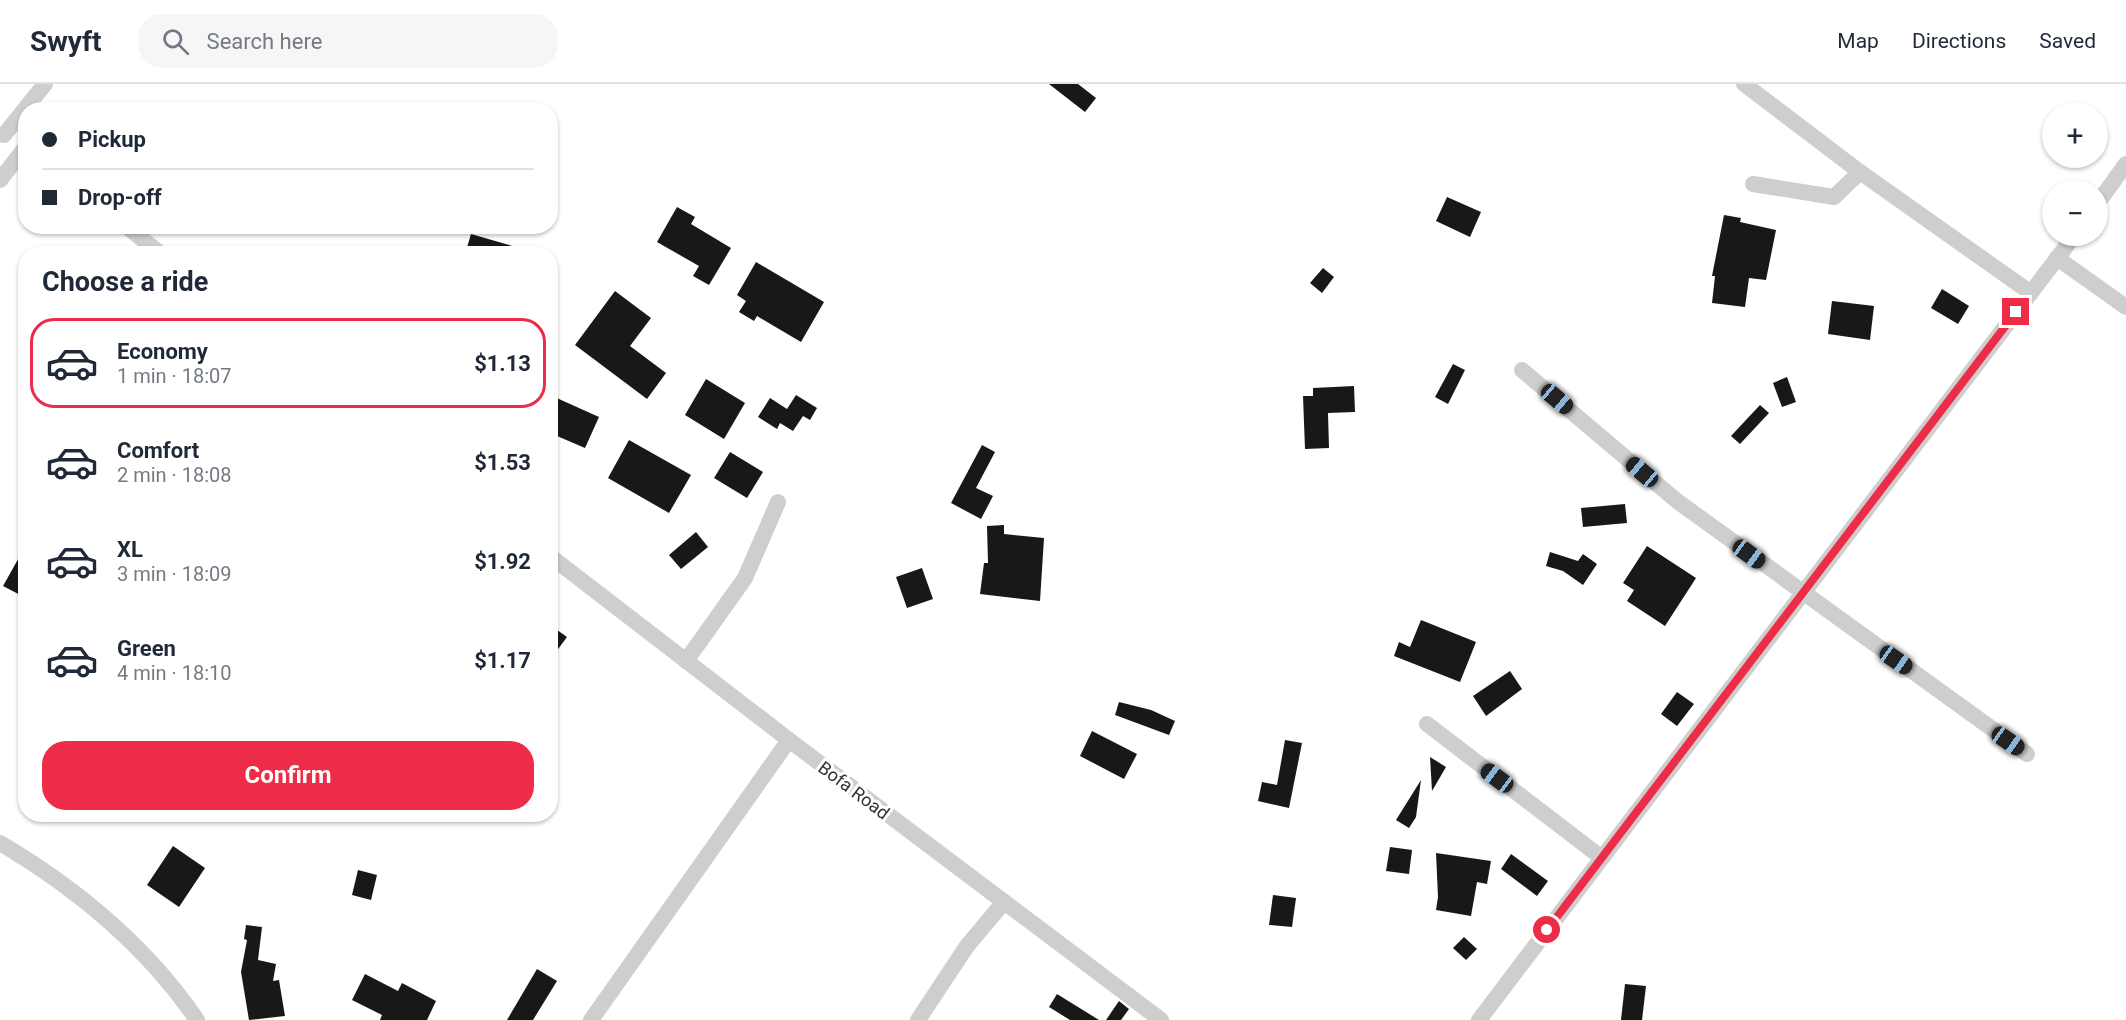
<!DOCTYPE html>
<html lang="en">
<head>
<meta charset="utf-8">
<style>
  body { margin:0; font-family:Roboto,sans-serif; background:#f6f6f7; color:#1f2937; height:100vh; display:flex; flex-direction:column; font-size:22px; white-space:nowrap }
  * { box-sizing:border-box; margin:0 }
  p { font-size:20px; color:#747a83 }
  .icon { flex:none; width:33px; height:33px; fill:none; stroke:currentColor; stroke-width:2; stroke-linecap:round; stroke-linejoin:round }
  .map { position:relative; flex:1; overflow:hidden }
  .side { position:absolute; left:18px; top:162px; width:540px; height:576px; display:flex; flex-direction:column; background:#fff; border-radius:24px; box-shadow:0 2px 4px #0004 }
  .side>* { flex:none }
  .top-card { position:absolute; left:18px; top:18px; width:540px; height:132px; border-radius:24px; box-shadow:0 2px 4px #0004; display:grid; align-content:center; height:132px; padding:0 24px; background:#fff }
  .tools { position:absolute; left:2042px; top:18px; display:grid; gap:12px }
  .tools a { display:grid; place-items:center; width:66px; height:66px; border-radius:50%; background:#fff; box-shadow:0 2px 4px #0004; font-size:30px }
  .end { position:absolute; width:27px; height:27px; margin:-14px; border:8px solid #ed2d48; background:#fff; box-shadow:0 0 0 3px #fff }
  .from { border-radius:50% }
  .car { position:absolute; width:18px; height:36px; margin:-18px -9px; border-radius:8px; box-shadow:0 0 4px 2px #0007; background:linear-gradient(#222 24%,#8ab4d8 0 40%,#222 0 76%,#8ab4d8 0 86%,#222 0) }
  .top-card b { display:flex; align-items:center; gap:21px; height:57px; font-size:22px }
  .top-card b+b { border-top:2px solid #e0e1e3 }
  .top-card i { width:15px; height:15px; background:#1f2937 }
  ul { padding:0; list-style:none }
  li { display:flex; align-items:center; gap:18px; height:90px; margin:0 12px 9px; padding:0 12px; border:3px solid transparent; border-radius:24px }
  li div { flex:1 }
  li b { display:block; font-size:22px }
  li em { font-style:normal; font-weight:700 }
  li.active { border-color:#ed2d48 }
  li>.icon { width:54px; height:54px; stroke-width:1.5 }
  h2 { padding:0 24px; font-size:27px; line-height:72px }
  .action { display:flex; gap:12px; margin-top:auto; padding:12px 24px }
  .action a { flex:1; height:69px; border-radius:24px; background:#ed2d48; color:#fff; font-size:24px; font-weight:700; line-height:69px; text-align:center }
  header { display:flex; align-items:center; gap:36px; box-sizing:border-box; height:84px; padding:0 30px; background:#fff; border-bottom:2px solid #e0e1e3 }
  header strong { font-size:28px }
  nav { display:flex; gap:33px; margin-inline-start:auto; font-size:21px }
  .search { width:420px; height:54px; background:#f6f6f7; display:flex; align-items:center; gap:15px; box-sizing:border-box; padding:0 21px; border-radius:24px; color:#747a83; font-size:22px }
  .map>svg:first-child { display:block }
  .building { fill:#181818 }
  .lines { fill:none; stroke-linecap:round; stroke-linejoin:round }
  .minor { stroke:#cecece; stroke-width:16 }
  .route { stroke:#ed2d48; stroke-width:8 }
  .labels { text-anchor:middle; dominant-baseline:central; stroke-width:6; stroke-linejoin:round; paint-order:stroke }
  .street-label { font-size:18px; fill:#313131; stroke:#fff }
</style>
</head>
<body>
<header>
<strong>Swyft</strong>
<div class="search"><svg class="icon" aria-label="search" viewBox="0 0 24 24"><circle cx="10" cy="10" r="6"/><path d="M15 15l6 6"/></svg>Search here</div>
<nav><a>Map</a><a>Directions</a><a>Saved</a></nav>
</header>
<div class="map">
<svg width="2126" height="936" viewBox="0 0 2126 936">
  <rect width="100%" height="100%" fill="#fff"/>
  <g class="building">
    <path d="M1049 0H1078L1096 14 1085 28Z"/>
    <path d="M1447 113 1481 128 1470 153 1436 137Z"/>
    <path d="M677 123 695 133 691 140 731 164 709 201 693 192 699 182 657 158Z"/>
    <path d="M1724 131 1741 134 1740 138 1776 146 1766 196 1749 194 1745 223 1712 219 1715 192H1712Z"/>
    <path d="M471 150 526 166V170H465Z"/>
    <path d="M756 178 824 218 801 258 757 232 754 237 739 228 746 217 737 211Z"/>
    <path d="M1323 184 1334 193 1322 209 1310 199Z"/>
    <path d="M1942 205 1969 222 1958 240 1931 224Z"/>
    <path d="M615 207 651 234 630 262 666 289 647 315 575 261Z"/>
    <path d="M1832 217 1874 222 1870 256 1828 250Z"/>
    <path d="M1453 280 1465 286 1448 320 1435 313Z"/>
    <path d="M1787 293 1796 318 1782 323 1773 299Z"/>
    <path d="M706 295 745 319 724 355 685 331Z"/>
    <path d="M1354 302 1355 328 1328 329 1329 364 1305 365 1303 312H1313V304Z"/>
    <path d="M550 311 599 333 585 364 550 349Z"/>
    <path d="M796 311 817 324 810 336 803 332 793 347 780 339 777 345 758 333 770 314 787 325Z"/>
    <path d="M1760 321 1769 329 1740 360 1731 352Z"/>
    <path d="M629 356 691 391 669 429 608 394Z"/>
    <path d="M982 361 995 368 976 404 993 412 981 435 951 419Z"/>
    <path d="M730 368 763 388 747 414 714 394Z"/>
    <path d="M1625 420 1627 439 1583 443 1581 424Z"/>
    <path d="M1004 441V450L1044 454 1040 517 980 510 984 479H988L987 442Z"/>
    <path d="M696 448 708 463 681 485 669 471Z"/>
    <path d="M26 461V514L3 502Z"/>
    <path d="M1647 462 1696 494 1665 542 1627 517 1634 506 1623 499Z"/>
    <path d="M1550 468 1578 477 1583 470 1597 480 1583 501 1563 487 1546 482Z"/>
    <path d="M922 484 933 515 907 524 896 493Z"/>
    <path d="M1421 536 1476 558 1460 598 1394 572 1399 558 1410 563Z"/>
    <path d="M550 541 567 553 550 576Z"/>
    <path d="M1510 587 1522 605 1486 632 1473 612Z"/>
    <path d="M1677 608 1694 620 1677 642 1661 630Z"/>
    <path d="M1119 618 1151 626 1175 637 1169 651 1115 631Z"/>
    <path d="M1092 647 1137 670 1124 695 1080 672Z"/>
    <path d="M1285 656 1302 659 1289 724 1258 717 1262 698 1277 701Z"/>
    <path d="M1430 673 1446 683 1432 707Z"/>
    <path d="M1421 696 1416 733 1409 744 1396 736Z"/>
    <path d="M173 762 205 784 179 823 147 801Z"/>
    <path d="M1390 763 1412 766 1409 790 1386 787Z"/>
    <path d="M1436 769 1491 777 1487 800 1477 798 1471 832 1436 826 1438 813Z"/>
    <path d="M1511 770 1548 797 1537 812 1501 785Z"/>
    <path d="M358 786 377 791 371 816 352 811Z"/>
    <path d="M1273 811 1296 814 1292 843 1269 841Z"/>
    <path d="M246 841 262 843 258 876 276 880 273 897 279 896 285 932 249 936 241 888 247 856 244 855Z"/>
    <path d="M1464 853 1477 865 1466 876 1453 864Z"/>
    <path d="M537 885 557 897 533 936H507Z"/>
    <path d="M365 890 398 907 402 899 436 917 427 936H380L382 931 352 916Z"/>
    <path d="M1625 900 1646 902 1642 936H1621Z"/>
    <path d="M1057 910 1099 936H1070L1049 923Z"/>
    <path d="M1119 917 1129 925 1121 936H1106Z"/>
  </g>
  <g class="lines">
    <g class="minor">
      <path d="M1744 0 1860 88"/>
      <path d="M4 51 45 0"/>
      <path d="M0 96 25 64"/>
      <path d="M1753 100 1834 113 1860 88 2031 209"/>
      <path d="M2097 120 2126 80"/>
      <path d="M126 142 161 170"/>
      <path d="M2057 174 2126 223"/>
      <path d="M1522 286 1677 417 2027 670"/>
      <path d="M550 472 789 656 1161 936"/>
      <path d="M686 577 745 494 778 418"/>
      <path d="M1427 640 1602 774"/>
      <path d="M0 759C76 804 147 863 197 936"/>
      <path d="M591 936 789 656"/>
      <path d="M918 936 967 862 1004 818"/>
      <path d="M1479 936 2074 152"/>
    </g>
  </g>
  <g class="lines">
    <path class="route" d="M1547 846 2016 228"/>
  </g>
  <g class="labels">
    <g class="street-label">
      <text transform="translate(854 706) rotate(37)">Bofa Road</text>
    </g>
  </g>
</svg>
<div class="tools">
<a>+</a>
<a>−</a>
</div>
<i class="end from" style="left:1547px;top:846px"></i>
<i class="end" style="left:2016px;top:228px"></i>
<i class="car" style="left:1557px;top:315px;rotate:130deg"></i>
<i class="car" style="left:1642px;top:388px;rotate:310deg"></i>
<i class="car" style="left:1749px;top:470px;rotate:126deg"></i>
<i class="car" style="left:1896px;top:576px;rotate:125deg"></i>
<i class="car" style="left:2008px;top:657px;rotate:125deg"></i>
<i class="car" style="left:1497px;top:694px;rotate:307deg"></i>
<div class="top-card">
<b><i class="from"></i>Pickup</b>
<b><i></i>Drop-off</b>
</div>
<section class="side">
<h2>Choose a ride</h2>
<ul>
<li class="active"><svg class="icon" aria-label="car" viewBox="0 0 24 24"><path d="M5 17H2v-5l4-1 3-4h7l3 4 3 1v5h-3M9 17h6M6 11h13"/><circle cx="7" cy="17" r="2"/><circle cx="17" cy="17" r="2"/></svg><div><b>Economy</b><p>1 min · 18:07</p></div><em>$1.13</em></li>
<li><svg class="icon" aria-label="car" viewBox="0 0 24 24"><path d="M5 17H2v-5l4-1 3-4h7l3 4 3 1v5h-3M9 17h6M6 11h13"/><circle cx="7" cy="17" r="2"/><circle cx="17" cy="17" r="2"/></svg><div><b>Comfort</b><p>2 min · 18:08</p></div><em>$1.53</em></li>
<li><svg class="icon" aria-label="car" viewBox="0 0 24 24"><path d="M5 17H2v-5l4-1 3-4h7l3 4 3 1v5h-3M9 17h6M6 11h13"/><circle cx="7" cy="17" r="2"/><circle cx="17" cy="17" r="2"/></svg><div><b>XL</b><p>3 min · 18:09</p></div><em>$1.92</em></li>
<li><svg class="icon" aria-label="car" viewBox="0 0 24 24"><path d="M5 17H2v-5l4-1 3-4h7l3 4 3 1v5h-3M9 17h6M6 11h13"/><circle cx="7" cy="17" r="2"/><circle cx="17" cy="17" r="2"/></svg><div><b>Green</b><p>4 min · 18:10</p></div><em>$1.17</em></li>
</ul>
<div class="action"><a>Confirm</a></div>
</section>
</div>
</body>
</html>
